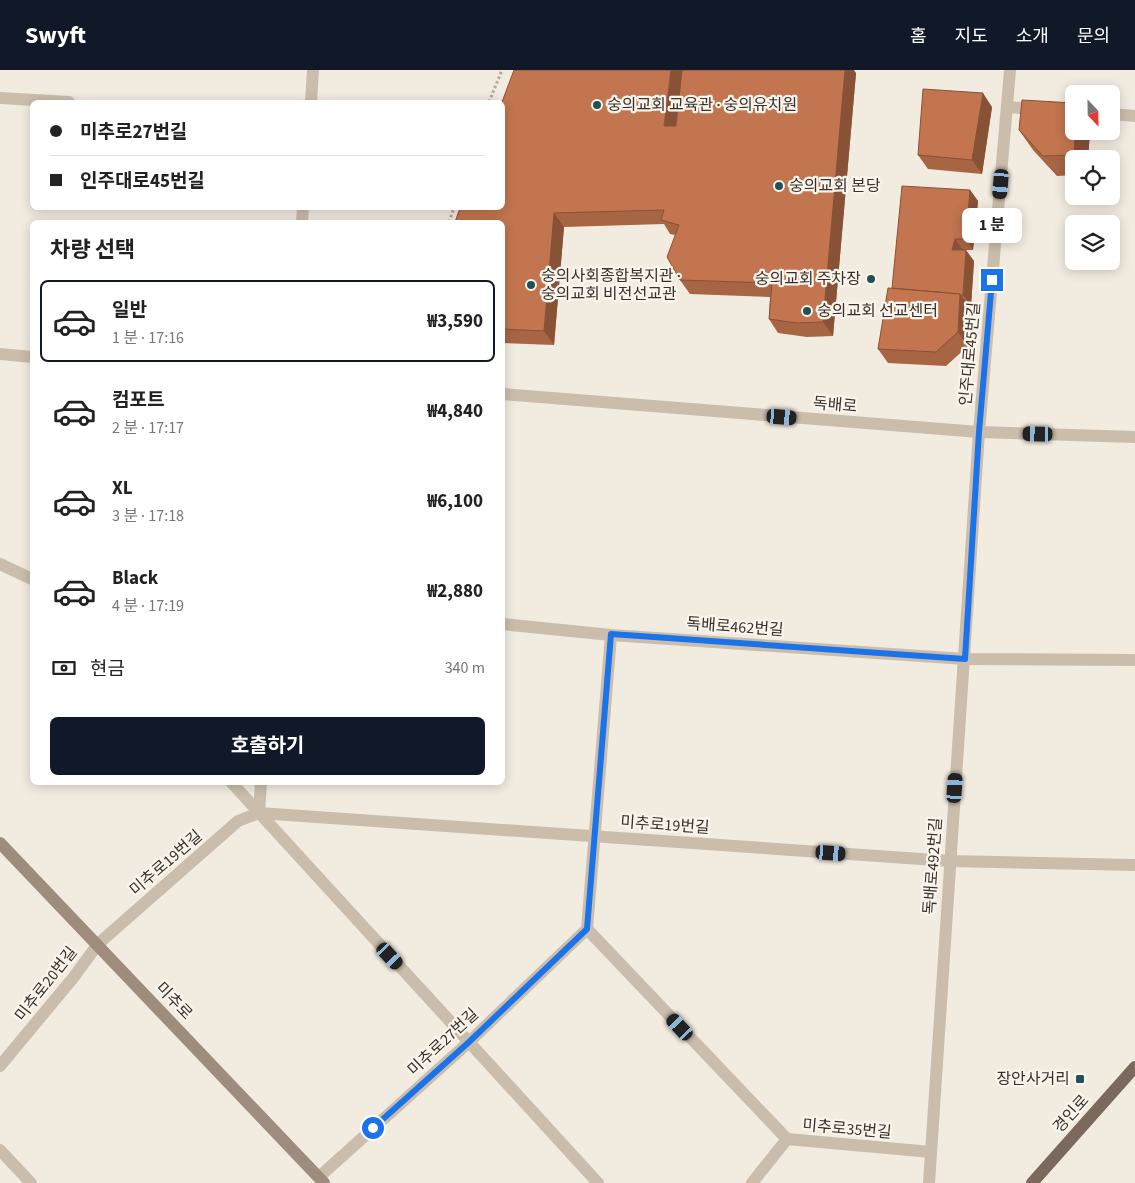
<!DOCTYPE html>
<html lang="ko">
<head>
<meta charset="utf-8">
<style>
  body { margin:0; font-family:"Source Sans 3","Noto Sans KR",sans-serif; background:#f6f6f6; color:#222; height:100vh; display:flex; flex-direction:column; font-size:19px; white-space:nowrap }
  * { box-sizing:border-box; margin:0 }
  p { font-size:16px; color:#767676 }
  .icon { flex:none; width:28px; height:28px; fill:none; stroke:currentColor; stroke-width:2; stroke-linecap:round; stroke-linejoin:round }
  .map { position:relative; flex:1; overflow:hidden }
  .drawer { position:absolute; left:30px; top:150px; width:475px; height:565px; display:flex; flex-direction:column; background:#fff; border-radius:8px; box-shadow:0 2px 12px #0003 }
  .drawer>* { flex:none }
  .banner { position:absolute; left:30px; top:30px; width:475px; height:110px; border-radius:8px; box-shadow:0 2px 12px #0003; display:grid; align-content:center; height:110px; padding:0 20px; background:#fff }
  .needle { width:32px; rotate:158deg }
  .tools { position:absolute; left:1065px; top:15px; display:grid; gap:10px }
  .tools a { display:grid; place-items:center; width:55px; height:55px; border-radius:8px; background:#fff; box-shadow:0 2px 12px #0003; font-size:25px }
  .end { position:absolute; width:22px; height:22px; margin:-11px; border:6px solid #1a73e8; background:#fff; box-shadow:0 0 0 2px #fff }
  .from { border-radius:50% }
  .bubble { position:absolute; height:35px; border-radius:8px; background:#fff; box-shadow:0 2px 12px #0003; font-size:16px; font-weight:700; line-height:35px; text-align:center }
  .car { position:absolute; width:15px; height:30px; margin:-15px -8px; border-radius:6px; box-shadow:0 0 4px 1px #0007; background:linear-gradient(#222 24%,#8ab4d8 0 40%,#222 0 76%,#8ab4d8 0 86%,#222 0) }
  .banner b { display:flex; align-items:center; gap:18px; height:48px; font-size:19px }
  .banner b+b { border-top:1px solid #e0e0e0 }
  .banner i { width:12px; height:12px; background:#222 }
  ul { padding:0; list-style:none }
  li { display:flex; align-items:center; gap:15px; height:82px; margin:0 10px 8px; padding:0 10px; border:2px solid transparent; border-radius:8px }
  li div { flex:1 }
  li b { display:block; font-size:19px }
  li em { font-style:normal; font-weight:700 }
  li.selected { border-color:#111827 }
  li>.icon { width:45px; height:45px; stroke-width:1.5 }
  h2 { padding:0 20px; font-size:22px; line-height:60px }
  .pay { display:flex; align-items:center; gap:12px; height:55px; padding:0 20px; font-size:19px }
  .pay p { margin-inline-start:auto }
  .cta { display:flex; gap:10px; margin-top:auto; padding:10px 20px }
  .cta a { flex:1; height:58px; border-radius:8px; background:#111827; color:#fff; font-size:20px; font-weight:700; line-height:58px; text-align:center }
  header { display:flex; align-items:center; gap:30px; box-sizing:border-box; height:70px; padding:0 25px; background:#111827; color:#fff }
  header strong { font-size:24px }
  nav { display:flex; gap:28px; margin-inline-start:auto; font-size:18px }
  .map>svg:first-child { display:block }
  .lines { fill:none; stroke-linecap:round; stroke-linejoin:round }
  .path { stroke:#b6a796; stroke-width:3; stroke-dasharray:2.5 2.5; stroke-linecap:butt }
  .service { stroke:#cbbdac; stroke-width:12 }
  .minor { stroke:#cbbdac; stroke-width:12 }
  .tertiary { stroke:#cbbdac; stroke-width:12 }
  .secondary { stroke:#9e8c7d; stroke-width:12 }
  .primary { stroke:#7a695c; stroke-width:12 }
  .wall { fill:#a76543 }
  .shaded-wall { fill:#885237 }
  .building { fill:#c2754e; stroke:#885237 }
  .route { stroke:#1a73e8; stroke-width:6 }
  .poi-dot { fill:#215059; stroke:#faf5ec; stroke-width:2 }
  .labels { text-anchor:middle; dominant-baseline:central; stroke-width:4.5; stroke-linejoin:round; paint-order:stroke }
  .poi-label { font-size:16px; fill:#39302b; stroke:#faf5ec; text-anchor:start }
  .street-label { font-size:16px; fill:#39302b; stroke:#faf5ec }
</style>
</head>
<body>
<header>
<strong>Swyft</strong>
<nav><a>홈</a><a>지도</a><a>소개</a><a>문의</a></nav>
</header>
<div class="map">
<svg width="1135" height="1113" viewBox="0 0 1135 1113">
  <rect width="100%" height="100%" fill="#f2ebe0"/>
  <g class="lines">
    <g class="path">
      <path d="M489 32 502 0"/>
      <path d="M449 152 454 138"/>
    </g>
    <g class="service">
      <path d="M0 28 69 32"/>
      <path d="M1007 37 1036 39"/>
      <path d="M1111 44 1135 46"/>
      <path d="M0 494 32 509"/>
      <path d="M502 554 611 565 965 589 1135 590"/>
      <path d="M231 712 598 1113"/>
      <path d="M259 743 261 712"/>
      <path d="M587 859 787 1069"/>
      <path d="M0 996 73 908 98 874 238 751 259 743 950 791 1135 795"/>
      <path d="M0 1080 31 1113"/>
      <path d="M319 1107 469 972 587 859 611 565"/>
      <path d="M752 1113 787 1069 931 1082"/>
    </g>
    <g class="minor">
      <path d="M311 32 313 0"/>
      <path d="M302 152 303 138"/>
      <path d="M929 1113 979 362 1010 0"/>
    </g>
    <g class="tertiary">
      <path d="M0 284 32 287"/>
      <path d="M502 324 979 362 1135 367"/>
    </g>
    <path class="secondary" d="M0 773 324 1113"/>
    <path class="primary" d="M1032 1113 1135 997"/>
  </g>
  <g class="wall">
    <path d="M856 3 833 266 807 267 778 263 769 249 770 227 690 224 680 210 675 165 670 164 664 154 564 157 554 275 502 273V152Z"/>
    <path d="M992 37 982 104 928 99 918 85Z"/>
    <path d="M1019 60 1090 61 1088 89H1074V105L1057 106 1033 80Z"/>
    <path d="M970 120 978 131 973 180H963L974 191 971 236H969L970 238 968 276 946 296 888 293 878 279 892 218Z"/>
  </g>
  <g class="shaded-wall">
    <path d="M671 0H683L674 70 664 56Z"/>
    <path d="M845 0H854L856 3 833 266 823 252Z"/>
    <path d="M983 23 992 37 982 104 972 90Z"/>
    <path d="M1075 61H1090L1088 89H1076L1074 85Z"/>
    <path d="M970 120 978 131 973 180 966 169Z"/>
    <path d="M554 143 564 157 554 275 544 261Z"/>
    <path d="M955 169 963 180H952Z"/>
    <path d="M966 180 974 191 971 236 963 225Z"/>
    <path d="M960 224 970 238 968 276 958 262Z"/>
  </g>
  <g class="building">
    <path d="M514 0H671L664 56H676L682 0H845L823 252 797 253 769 249 772 213 680 210 667 187 679 155 661 150 664 140 554 143 544 261 502 259V152H455L460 138H502V32Z"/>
    <path d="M923 19 983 23 972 90 918 85Z"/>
    <path d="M1022 30 1074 33V61H1075L1074 85 1043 86 1019 60Z"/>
    <path d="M902 116 970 120 966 169H955L952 180H966L963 225H961L960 224 892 218Z"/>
    <path d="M888 218 960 224 958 262 936 282 878 279Z"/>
  </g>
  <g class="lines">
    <path class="route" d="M373 1058 469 972 587 859 611 564 965 589 979 362 992 210"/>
  </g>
  <g class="poi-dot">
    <circle cx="597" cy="35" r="5"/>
    <circle cx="779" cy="116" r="5"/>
    <circle cx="871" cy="209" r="5"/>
    <circle cx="531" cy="215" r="5"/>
    <circle cx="807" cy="241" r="5"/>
    <rect x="1075" y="1004" width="10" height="10" rx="2.5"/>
  </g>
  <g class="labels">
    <g class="poi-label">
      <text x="607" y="35">숭의교회 교육관 · 숭의유치원</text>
      <text x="789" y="116">숭의교회 본당</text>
      <text x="541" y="206">숭의사회종합복지관 ·<tspan x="541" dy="18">숭의교회 비전선교관</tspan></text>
      <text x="861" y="209" text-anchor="end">숭의교회 주차장</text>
      <text x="817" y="241">숭의교회 선교센터</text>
      <text x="1070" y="1009" text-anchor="end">장안사거리</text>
    </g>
    <g class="street-label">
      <text transform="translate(970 284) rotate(-85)">인주대로45번길</text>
      <text transform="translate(835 335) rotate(5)">독배로</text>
      <text transform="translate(735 557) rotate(4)">독배로462번길</text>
      <text transform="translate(665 755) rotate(4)">미추로19번길</text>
      <text transform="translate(166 793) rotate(-41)">미추로19번길</text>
      <text transform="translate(933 796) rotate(-86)">독배로492번길</text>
      <text transform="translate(46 914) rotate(-52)">미추로20번길</text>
      <text transform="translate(174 931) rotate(46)">미추로</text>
      <text transform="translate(443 972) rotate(-43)">미추로27번길</text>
      <text transform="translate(1071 1044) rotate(-48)">경인로</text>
      <text transform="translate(847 1059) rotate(5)">미추로35번길</text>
    </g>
  </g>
</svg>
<div class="tools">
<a><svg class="needle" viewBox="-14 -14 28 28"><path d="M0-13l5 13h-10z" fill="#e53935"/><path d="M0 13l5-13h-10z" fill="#767676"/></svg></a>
<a><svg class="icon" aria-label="locate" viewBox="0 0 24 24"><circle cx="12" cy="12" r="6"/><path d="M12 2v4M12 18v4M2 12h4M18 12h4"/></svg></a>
<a><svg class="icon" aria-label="layers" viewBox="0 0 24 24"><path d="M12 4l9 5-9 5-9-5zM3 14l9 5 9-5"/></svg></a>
</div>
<i class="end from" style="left:373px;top:1058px"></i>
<i class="end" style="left:992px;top:210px"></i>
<div class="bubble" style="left:962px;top:138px;width:60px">1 분</div>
<i class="car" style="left:1001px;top:114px;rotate:185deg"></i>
<i class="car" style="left:782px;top:347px;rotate:95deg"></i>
<i class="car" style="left:1038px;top:364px;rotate:271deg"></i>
<i class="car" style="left:955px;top:718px;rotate:4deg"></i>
<i class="car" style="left:831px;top:783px;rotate:94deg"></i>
<i class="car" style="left:390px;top:886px;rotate:137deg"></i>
<i class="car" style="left:680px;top:957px;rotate:317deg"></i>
<div class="banner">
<b><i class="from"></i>미추로27번길</b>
<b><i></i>인주대로45번길</b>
</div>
<section class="drawer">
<h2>차량 선택</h2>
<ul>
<li class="selected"><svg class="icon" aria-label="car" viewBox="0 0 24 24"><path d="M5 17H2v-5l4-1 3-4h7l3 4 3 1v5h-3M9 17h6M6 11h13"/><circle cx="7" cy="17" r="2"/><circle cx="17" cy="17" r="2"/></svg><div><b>일반</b><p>1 분 · 17:16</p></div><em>₩3,590</em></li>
<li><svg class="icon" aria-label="car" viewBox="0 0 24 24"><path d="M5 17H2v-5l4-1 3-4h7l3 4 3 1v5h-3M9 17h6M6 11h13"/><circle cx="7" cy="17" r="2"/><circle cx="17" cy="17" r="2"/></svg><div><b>컴포트</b><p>2 분 · 17:17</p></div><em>₩4,840</em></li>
<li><svg class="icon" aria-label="car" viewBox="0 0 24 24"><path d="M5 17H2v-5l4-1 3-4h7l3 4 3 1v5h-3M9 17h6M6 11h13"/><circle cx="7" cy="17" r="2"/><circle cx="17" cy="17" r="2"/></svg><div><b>XL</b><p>3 분 · 17:18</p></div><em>₩6,100</em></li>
<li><svg class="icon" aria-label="car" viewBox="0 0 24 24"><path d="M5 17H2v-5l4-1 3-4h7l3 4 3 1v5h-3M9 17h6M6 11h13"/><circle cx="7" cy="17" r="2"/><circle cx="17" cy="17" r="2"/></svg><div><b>Black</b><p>4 분 · 17:19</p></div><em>₩2,880</em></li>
</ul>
<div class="pay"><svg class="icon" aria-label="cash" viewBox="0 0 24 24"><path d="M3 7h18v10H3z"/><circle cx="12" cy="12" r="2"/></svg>현금<p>340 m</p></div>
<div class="cta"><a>호출하기</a></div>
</section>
</div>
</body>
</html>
